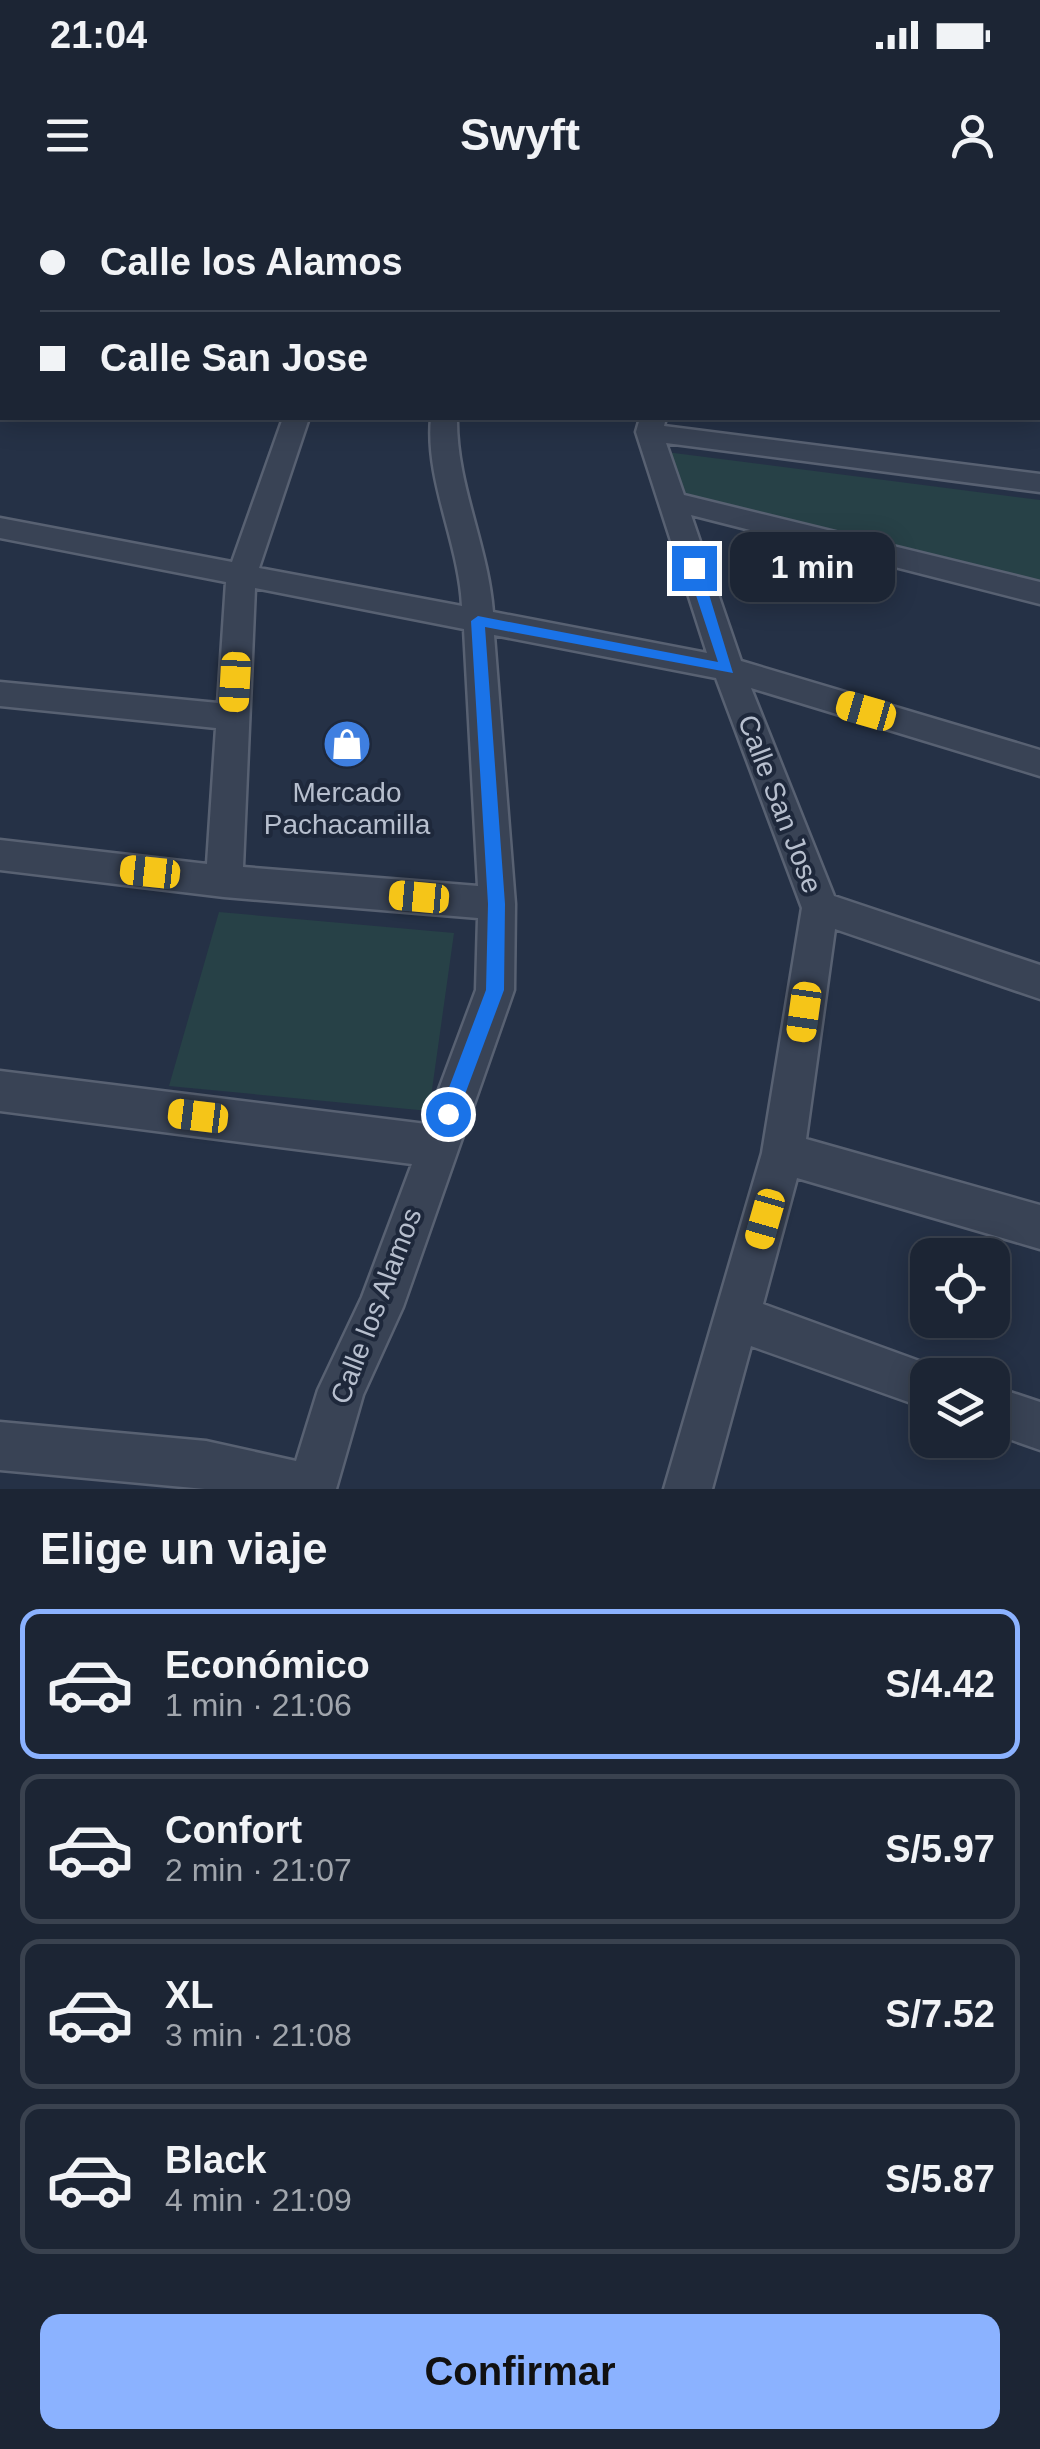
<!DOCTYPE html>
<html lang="es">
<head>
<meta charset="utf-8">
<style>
  body { margin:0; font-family:Arial,sans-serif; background:#293140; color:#f1f3f6; height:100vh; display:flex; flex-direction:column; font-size:38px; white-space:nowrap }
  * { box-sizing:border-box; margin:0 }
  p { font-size:32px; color:#a0a5ac }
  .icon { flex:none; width:55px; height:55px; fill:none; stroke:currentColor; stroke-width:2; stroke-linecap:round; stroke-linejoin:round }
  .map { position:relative; height:1289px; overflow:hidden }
  .panel { display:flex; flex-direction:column; background:#1c2534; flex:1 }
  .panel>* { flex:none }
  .guide { position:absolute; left:0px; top:0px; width:1040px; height:220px; box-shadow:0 5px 25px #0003,0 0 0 2px #3a424f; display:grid; align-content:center; height:220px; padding:0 40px; background:#1c2534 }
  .controls { position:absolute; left:910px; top:1038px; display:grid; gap:20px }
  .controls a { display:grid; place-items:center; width:100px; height:100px; border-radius:20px; background:#1c2534; box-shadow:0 5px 25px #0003,0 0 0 2px #3a424f; font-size:50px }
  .end { position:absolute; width:45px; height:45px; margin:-22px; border:12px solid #1a73e8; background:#fff; box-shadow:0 0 0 5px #fff }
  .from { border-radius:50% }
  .bubble { position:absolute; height:70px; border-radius:20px; background:#1c2534; box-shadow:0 5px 25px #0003,0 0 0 2px #3a424f; font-size:32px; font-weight:700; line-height:70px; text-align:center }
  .car { position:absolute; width:30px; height:60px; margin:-30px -15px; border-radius:12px; box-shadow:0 0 8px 2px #0007; background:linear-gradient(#f5c518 24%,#345 0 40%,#f5c518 0 76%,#345 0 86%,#f5c518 0) }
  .guide b { display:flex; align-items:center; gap:35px; height:95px; font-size:38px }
  .guide b+b { border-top:2px solid #3a424f }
  .guide i { width:25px; height:25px; background:#f1f3f6 }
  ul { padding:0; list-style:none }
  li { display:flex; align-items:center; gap:30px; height:150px; margin:0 20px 15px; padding:0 20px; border:5px solid #3a424f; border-radius:20px }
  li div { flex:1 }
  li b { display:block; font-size:38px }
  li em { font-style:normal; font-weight:700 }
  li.active { border-color:#8bb2ff }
  li>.icon { width:90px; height:90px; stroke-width:1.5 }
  h2 { padding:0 40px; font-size:45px; line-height:120px }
  .button { display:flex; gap:20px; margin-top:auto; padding:20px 40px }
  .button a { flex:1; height:115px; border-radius:20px; background:#8bb2ff; color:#111; font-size:40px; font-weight:700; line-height:115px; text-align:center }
  .status { display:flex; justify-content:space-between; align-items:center; height:70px; padding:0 50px; background:#1c2534; direction:ltr }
  .status svg { height:28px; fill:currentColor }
  header { display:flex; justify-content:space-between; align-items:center; height:130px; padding:0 40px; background:#1c2534; font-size:45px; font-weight:700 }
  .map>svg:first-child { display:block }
  .green { fill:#274147 }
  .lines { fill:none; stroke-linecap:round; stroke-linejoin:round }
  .minor-casing { stroke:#586172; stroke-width:5 }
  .minor { fill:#394355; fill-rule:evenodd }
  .route { fill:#1a73e8 }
  .labels { text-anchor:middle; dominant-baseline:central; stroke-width:8; stroke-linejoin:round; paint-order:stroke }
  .poi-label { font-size:28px; fill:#b7bfce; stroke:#1e283b }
  .street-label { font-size:28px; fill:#b7bfce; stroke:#1e283b }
</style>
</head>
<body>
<div class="status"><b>21:04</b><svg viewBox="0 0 49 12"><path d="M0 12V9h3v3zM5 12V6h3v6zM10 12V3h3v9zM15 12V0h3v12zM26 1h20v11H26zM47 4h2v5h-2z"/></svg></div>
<header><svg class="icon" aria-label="menu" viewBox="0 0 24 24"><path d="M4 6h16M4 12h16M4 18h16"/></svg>Swyft<svg class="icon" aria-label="person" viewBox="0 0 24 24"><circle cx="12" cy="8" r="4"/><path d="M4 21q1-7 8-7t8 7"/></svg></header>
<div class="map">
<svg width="1040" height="1289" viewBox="0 0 1040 1289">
  <rect width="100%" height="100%" fill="#253146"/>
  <g class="green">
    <path d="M666 252 1040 300V383L680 293Z"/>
    <path d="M219 712 454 733 429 911 169 886Z"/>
  </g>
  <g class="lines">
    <g class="minor-casing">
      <g id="minor">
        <path d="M223 0H259L261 2H225Z"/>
        <path d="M928 0H972L974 2H930Z"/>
        <rect x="1038" y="4" width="2" height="12"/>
        <rect x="0" y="32" width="2" height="14"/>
        <rect x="1038" y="76" width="2" height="14"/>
        <rect x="0" y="120" width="2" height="14"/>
        <path d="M2 161V178L0 179V162Z"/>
        <path d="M1038 164H1040V180L1038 179Z"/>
        <path d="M283 218H309L259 368 462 406C459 342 425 281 431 218H457C456 284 488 345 493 412L707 453 636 232 640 218H666L664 226 1040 274V292L666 243 684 295 1040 382V404L691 315 741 461 1040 550V576L751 488 834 696 1040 765V799L835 729 806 939 1040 1005V1049L797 978 763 1104 944 1170 947 1175H928V1209L751 1146 712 1289H664L762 953 802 708 716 478 494 435 515 704 514 790 403 1107 363 1195 336 1289H205L0 1270V1222L206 1241 296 1261 318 1190 362 1097 412 964 0 911V871L426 924 476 790 478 718 224 697 0 670V640L207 664 216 528 0 506V482L218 503 226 382 0 338V318L232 362ZM255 388 464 429 478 686 243 667Z"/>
        <path d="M992 1186 1040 1202V1250L992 1233Z"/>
      </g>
    </g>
    <use href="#minor" class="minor"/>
  </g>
  <path class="route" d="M694 364 701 368 733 473 485 427 505 704 504 790 455 921H441L439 914 486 790 488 704 471 421 478 416 718 462 687 368Z"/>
  <defs>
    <g id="shop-disc" transform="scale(2.5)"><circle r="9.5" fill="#3f7fe0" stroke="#1e283b"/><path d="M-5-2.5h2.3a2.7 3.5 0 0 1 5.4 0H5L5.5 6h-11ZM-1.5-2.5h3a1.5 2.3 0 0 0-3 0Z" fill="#fff"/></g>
  </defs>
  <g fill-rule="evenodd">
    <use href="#shop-disc" x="347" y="544"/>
  </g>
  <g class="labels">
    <g class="poi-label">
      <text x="347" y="592">Mercado<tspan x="347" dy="32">Pachacamilla</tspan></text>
    </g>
    <g class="street-label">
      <text transform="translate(780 604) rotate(69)">Calle San Jose</text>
      <text transform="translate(376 1106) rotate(-69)">Calle los Alamos</text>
    </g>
  </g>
</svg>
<div class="controls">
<a><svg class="icon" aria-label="locate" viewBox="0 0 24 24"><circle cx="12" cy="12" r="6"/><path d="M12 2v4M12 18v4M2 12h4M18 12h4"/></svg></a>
<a><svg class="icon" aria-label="layers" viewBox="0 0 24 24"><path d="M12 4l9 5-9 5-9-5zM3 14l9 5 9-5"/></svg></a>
</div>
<i class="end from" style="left:448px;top:914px"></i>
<i class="end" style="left:694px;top:368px"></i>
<div class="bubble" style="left:730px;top:332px;width:165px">1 min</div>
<i class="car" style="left:235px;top:482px;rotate:183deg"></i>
<i class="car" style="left:866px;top:511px;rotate:286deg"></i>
<i class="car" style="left:150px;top:672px;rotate:276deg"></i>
<i class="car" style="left:419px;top:697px;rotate:275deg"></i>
<i class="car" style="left:804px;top:812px;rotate:188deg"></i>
<i class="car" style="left:198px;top:916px;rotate:277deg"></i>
<i class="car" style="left:765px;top:1019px;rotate:196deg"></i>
<div class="guide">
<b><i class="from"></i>Calle los Alamos</b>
<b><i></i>Calle San Jose</b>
</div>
</div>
<section class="panel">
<h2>Elige un viaje</h2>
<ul>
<li class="active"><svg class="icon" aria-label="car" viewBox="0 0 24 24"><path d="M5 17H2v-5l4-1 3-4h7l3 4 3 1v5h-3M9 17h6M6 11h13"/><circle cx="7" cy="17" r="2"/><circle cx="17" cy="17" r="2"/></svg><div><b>Económico</b><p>1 min · 21:06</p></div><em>S/4.42</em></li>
<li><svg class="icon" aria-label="car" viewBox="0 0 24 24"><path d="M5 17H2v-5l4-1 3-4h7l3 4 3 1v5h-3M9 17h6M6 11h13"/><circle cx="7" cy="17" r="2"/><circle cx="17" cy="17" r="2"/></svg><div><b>Confort</b><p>2 min · 21:07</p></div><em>S/5.97</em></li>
<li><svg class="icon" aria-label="car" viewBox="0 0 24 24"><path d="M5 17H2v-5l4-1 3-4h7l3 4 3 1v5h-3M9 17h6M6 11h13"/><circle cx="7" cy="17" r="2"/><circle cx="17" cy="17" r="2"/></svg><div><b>XL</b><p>3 min · 21:08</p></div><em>S/7.52</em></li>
<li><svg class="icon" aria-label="car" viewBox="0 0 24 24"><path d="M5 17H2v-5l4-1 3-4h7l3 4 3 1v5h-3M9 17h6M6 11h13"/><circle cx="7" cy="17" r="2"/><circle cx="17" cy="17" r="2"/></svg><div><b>Black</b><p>4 min · 21:09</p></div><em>S/5.87</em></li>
</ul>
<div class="button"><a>Confirmar</a></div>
</section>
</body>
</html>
